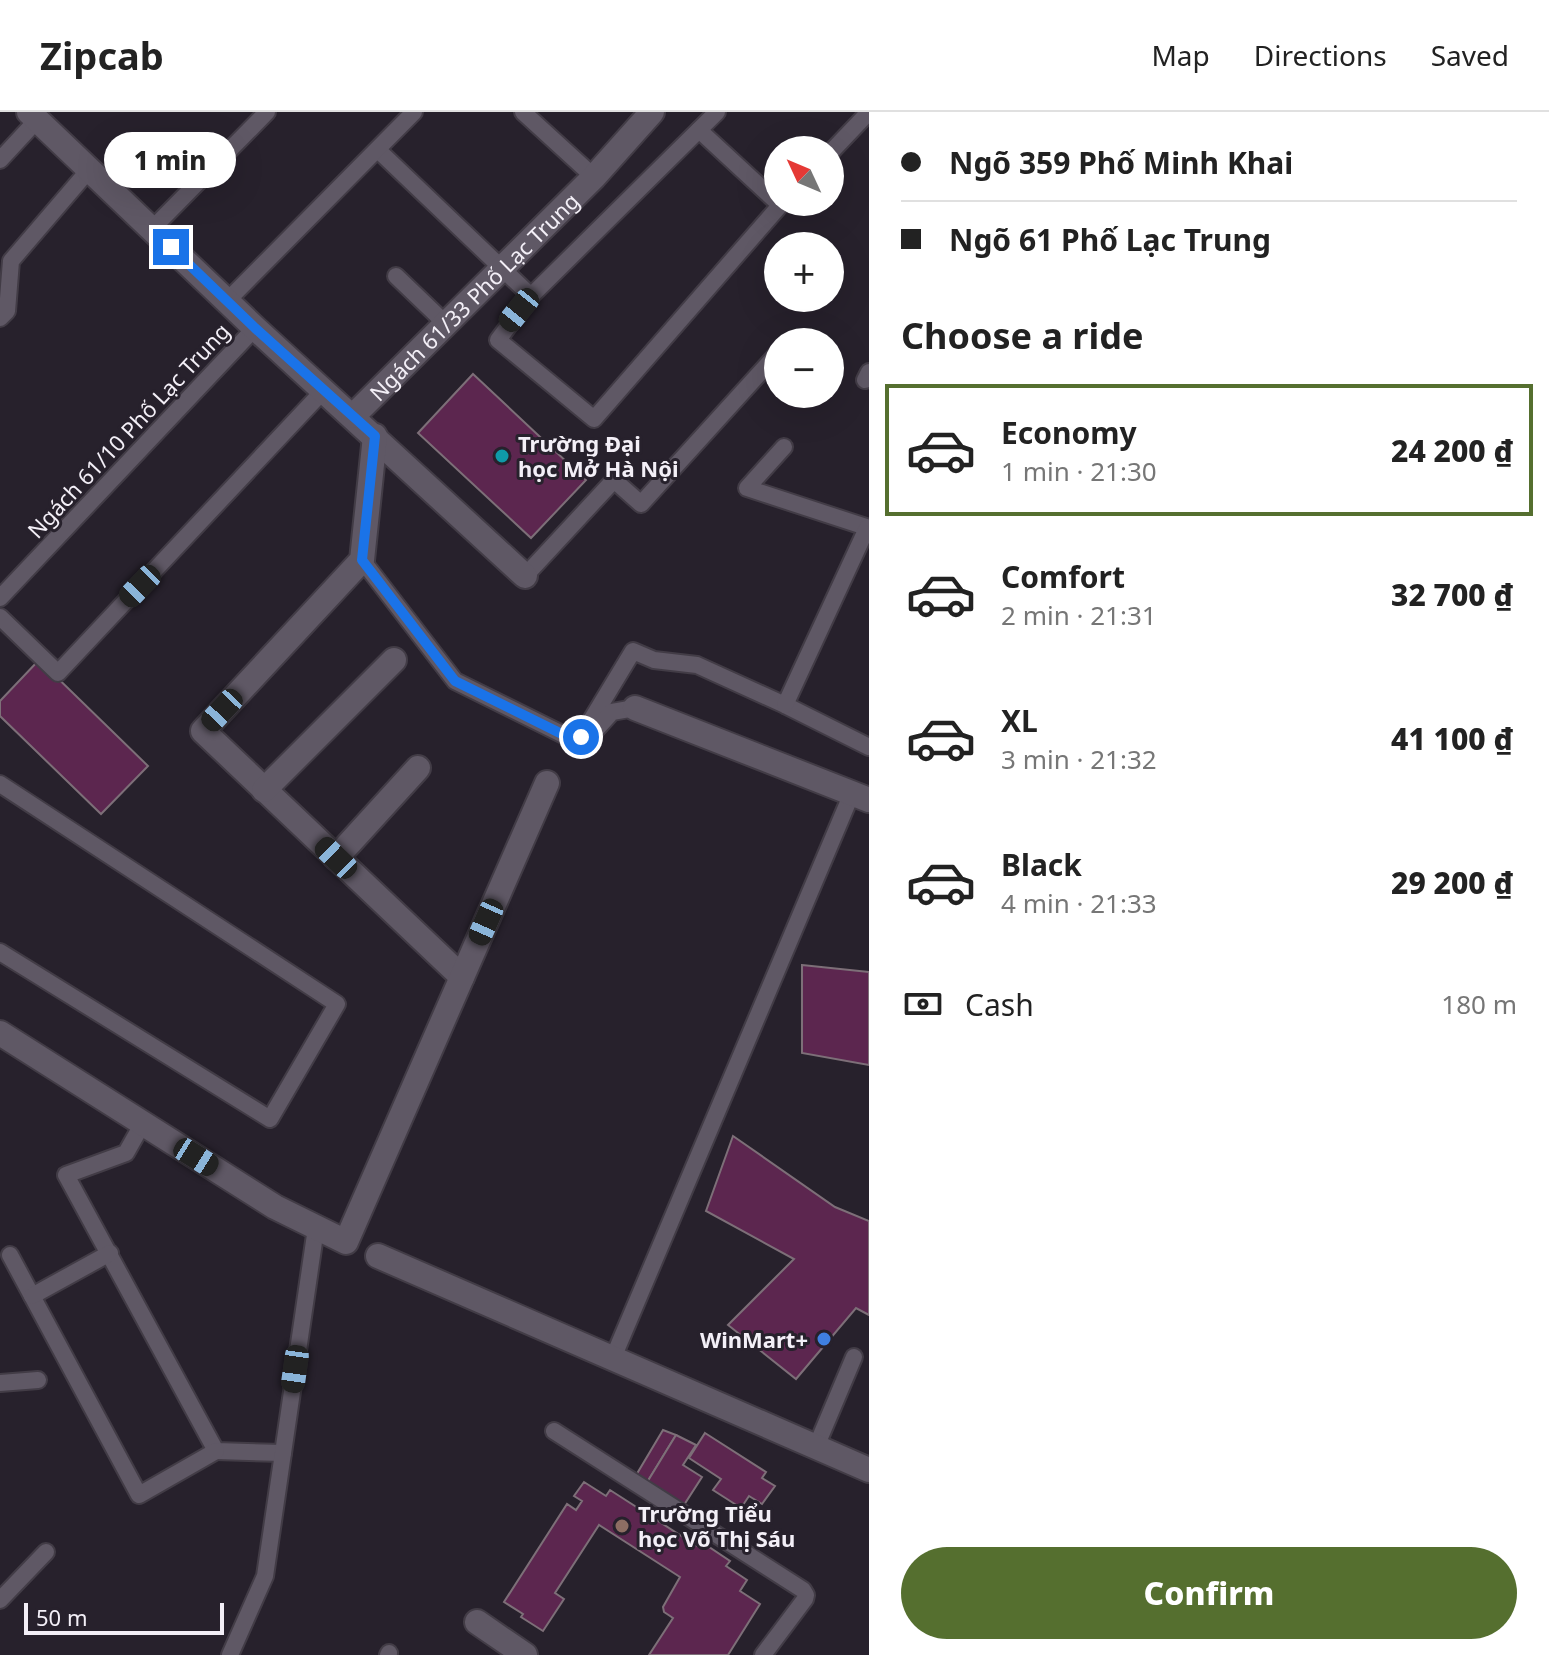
<!DOCTYPE html>
<html lang="en">
<head>
<meta charset="utf-8">
<style>
  body { margin:0; font-family:"Noto Sans",sans-serif; background:#f6f6f6; color:#222; height:100vh; display:flex; flex-direction:column; font-size:30px; white-space:nowrap }
  * { box-sizing:border-box; margin:0 }
  p { font-size:26px; color:#767676 }
  .icon { flex:none; width:44px; height:44px; fill:none; stroke:currentColor; stroke-width:2; stroke-linecap:round; stroke-linejoin:round }
  .map { position:relative; flex:1; overflow:hidden }
  .side { display:flex; flex-direction:column; background:#fff; width:680px }
  .side>* { flex:none }
  .hud { display:grid; align-content:center; height:176px; padding:0 32px; background:#fff }
  .needle { width:52px; rotate:314deg }
  .buttons { position:absolute; left:764px; top:24px; display:grid; gap:16px }
  .buttons a { display:grid; place-items:center; width:80px; height:80px; border-radius:50%; background:#fff; box-shadow:0 8px 32px #0002; font-size:40px }
  .scale { position:absolute; left:24px; bottom:20px; width:200px; box-sizing:border-box; padding-left:8px; border:4px solid #f3eff7; border-top:0; font-size:22px; line-height:28px; white-space:nowrap; color:#f3eff7; -webkit-text-stroke:6px #27212c; paint-order:stroke }
  .end { position:absolute; width:36px; height:36px; margin:-18px; border:10px solid #1a73e8; background:#fff; box-shadow:0 0 0 4px #fff }
  .from { border-radius:50% }
  .bubble { position:absolute; height:56px; border-radius:28px; background:#fff; box-shadow:0 8px 32px #0002; font-size:26px; font-weight:800; line-height:56px; text-align:center }
  .car { position:absolute; width:24px; height:48px; margin:-24px -12px; border-radius:10px; box-shadow:0 0 6px 2px #0007; background:linear-gradient(#222 24%,#8ab4d8 0 40%,#222 0 76%,#8ab4d8 0 86%,#222 0) }
  .hud b { display:flex; align-items:center; gap:28px; height:76px; font-size:30px }
  .hud b+b { border-top:2px solid #e0e0e0 }
  .hud i { width:20px; height:20px; background:#222 }
  ul { padding:0; list-style:none }
  li { display:flex; align-items:center; gap:24px; height:132px; margin:0 16px 12px; padding:0 16px; border:4px solid transparent; border-radius:0px }
  li div { flex:1 }
  li b { display:block; font-size:30px }
  li em { font-style:normal; font-weight:800 }
  li.selected { border-color:#556f2f }
  li>.icon { width:72px; height:72px; stroke-width:1.5 }
  h2 { padding:0 32px; font-size:36px; line-height:96px }
  .pay { display:flex; align-items:center; gap:20px; height:88px; padding:0 32px; font-size:30px }
  .pay p { margin-inline-start:auto }
  .button { display:flex; gap:16px; margin-top:auto; padding:16px 32px }
  .button a { flex:1; height:92px; border-radius:48px; background:#556f2f; color:#fff; font-size:32px; font-weight:800; line-height:92px; text-align:center }
  header { display:flex; align-items:center; gap:48px; box-sizing:border-box; height:112px; padding:0 40px; background:#fff; border-bottom:2px solid #e0e0e0 }
  header strong { font-size:38px }
  nav { display:flex; gap:44px; margin-inline-start:auto; font-size:28px }
  main { display:flex; flex:1; min-height:0 }
  .map>svg:first-child { display:block }
  .building { fill:#5c264f; stroke:#7d6f78; stroke-width:2 }
  .lines { fill:none; stroke-linecap:round; stroke-linejoin:round }
  .service-casing { stroke:#423c46; stroke-width:20 }
  .minor-casing { stroke:#423c46; stroke-width:28 }
  .service { stroke:#5f5865; stroke-width:16 }
  .minor { stroke:#5f5865; stroke-width:24 }
  .route { stroke:#1a73e8; stroke-width:10 }
  .culture-dot { fill:#0f9aa8; stroke:#27212c; stroke-width:3 }
  .shop-dot { fill:#3f7fe0; stroke:#27212c; stroke-width:3 }
  .education-dot { fill:#8d6e63; stroke:#27212c; stroke-width:3 }
  .labels { text-anchor:middle; dominant-baseline:central; stroke-width:6; stroke-linejoin:round; paint-order:stroke }
  .street-label { font-size:22px; fill:#f3eff7; stroke:#27212c }
  .poi-label { font-size:22px; font-weight:bold; fill:#f3eff7; stroke:#27212c; text-anchor:start }
</style>
</head>
<body>
<header>
<strong>Zipcab</strong>
<nav><a>Map</a><a>Directions</a><a>Saved</a></nav>
</header>
<main>
<div class="map">
<svg width="869" height="1543" viewBox="0 0 869 1543">
  <rect width="100%" height="100%" fill="#27212c"/>
  <g class="building">
    <path d="M473 262 586 368 531 426 418 321Z"/>
    <path d="M39 548 148 654 101 702 0 604V589Z"/>
    <path d="M802 853 869 860V953L802 941Z"/>
    <path d="M733 1024 835 1095 869 1109V1203L856 1196 796 1267 728 1213 794 1147 706 1099Z"/>
    <path d="M663 1318 676 1323 646 1372 635 1365Z"/>
    <path d="M705 1321 766 1360 762 1366 775 1374 762 1392 749 1384 741 1396 713 1378 721 1367 689 1346Z"/>
    <path d="M676 1323 696 1333 683 1353 702 1365 682 1396 646 1372Z"/>
    <path d="M584 1370 606 1384 610 1378 697 1434 700 1429 730 1449 726 1454 747 1468 740 1479 760 1492 728 1543H649L673 1506 664 1500 663 1495 680 1465 599 1413 555 1481 564 1487 543 1519 521 1505 523 1502 504 1490 567 1392 576 1398 582 1389 574 1384Z"/>
  </g>
  <g class="lines">
    <g class="service-casing">
      <g id="service">
        <path d="M523 0 594 65"/>
        <path d="M699 18 780 93"/>
        <path d="M378 38 531 184 498 228 594 307 783 90"/>
        <path d="M830 41 869 0"/>
        <path d="M0 48 37 8"/>
        <path d="M152 117 267 0"/>
        <path d="M396 164 445 211"/>
        <path d="M531 184 717 0"/>
        <path d="M228 188 414 0"/>
        <path d="M0 206 7 199 11 149 88 59"/>
        <path d="M865 268 869 260"/>
        <path d="M784 335 747 376 869 416"/>
        <path d="M362 448 455 569 578 630 633 539 654 548 697 553 785 593 869 635"/>
        <path d="M525 464 614 368 641 392 778 241"/>
        <path d="M0 486 255 216"/>
        <path d="M0 505 58 561 324 278"/>
        <path d="M785 593 867 416"/>
        <path d="M587 624 591 623 612 600 635 596"/>
        <path d="M0 672 337 892 270 1007 0 840"/>
        <path d="M143 1011 126 1041 66 1063 216 1339 283 1341"/>
        <path d="M10 1143 139 1383 216 1339"/>
        <path d="M32 1184 110 1141"/>
        <path d="M613 1246 852 681"/>
        <path d="M0 1271 38 1268"/>
        <path d="M554 1319 803 1478 806 1483 805 1487 763 1543"/>
        <path d="M816 1335 854 1245"/>
        <path d="M0 1488 46 1440"/>
        <path d="M230 1543 265 1464 316 1116"/>
        <path d="M388 1543 389 1541"/>
      </g>
    </g>
    <g class="minor-casing">
      <g id="minor">
        <path d="M29 0 255 216 525 464"/>
        <path id="s1" d="M353 304 594 65 652 0"/>
        <path d="M375 324 362 448 203 619 462 865"/>
        <path d="M635 596 869 688"/>
        <path d="M264 678 394 548"/>
        <path d="M336 746 418 656"/>
        <path d="M0 921 275 1095 346 1130 547 671"/>
        <path d="M378 1144 869 1358"/>
        <path d="M477 1510 525 1543"/>
      </g>
    </g>
    <use href="#service" class="service"/>
    <use href="#minor" class="minor"/>
  </g>
  <g class="lines">
    <path class="route" d="M171 135 255 216 375 324 362 448 455 569 578 630 581 625"/>
  </g>
  <circle class="culture-dot" cx="502" cy="344" r="8"/>
  <circle class="shop-dot" cx="824" cy="1227" r="8"/>
  <circle class="education-dot" cx="622" cy="1414" r="8"/>
  <g class="labels">
    <g class="street-label">
      <text stroke="none"><textPath href="#s1" startOffset="170">Ngách 61/33 Phố Lạc Trung</textPath></text>
      <text transform="translate(128 318) rotate(-47)">Ngách 61/10 Phố Lạc Trung</text>
    </g>
    <g class="poi-label">
      <text x="518" y="331">Trường Đại<tspan x="518" dy="25">học Mở Hà Nội</tspan></text>
      <text x="808" y="1227" text-anchor="end">WinMart+</text>
      <text x="638" y="1401">Trường Tiểu<tspan x="638" dy="25">học Võ Thị Sáu</tspan></text>
    </g>
  </g>
</svg>
<div class="buttons">
<a><svg class="needle" viewBox="-14 -14 28 28"><path d="M0-13l5 13h-10z" fill="#e53935"/><path d="M0 13l5-13h-10z" fill="#767676"/></svg></a>
<a>+</a>
<a>−</a>
</div>
<div class="scale">50 m</div>
<i class="end from" style="left:581px;top:625px"></i>
<i class="end" style="left:171px;top:135px"></i>
<div class="bubble" style="left:104px;top:20px;width:132px">1 min</div>
<i class="car" style="left:519px;top:198px;rotate:219deg"></i>
<i class="car" style="left:140px;top:474px;rotate:224deg"></i>
<i class="car" style="left:222px;top:598px;rotate:223deg"></i>
<i class="car" style="left:336px;top:746px;rotate:314deg"></i>
<i class="car" style="left:486px;top:810px;rotate:204deg"></i>
<i class="car" style="left:196px;top:1045px;rotate:122deg"></i>
<i class="car" style="left:295px;top:1257px;rotate:188deg"></i>
</div>
<section class="side">
<div class="hud">
<b><i class="from"></i>Ngõ 359 Phố Minh Khai</b>
<b><i></i>Ngõ 61 Phố Lạc Trung</b>
</div>
<h2>Choose a ride</h2>
<ul>
<li class="selected"><svg class="icon" aria-label="car" viewBox="0 0 24 24"><path d="M5 17H2v-5l4-1 3-4h7l3 4 3 1v5h-3M9 17h6M6 11h13"/><circle cx="7" cy="17" r="2"/><circle cx="17" cy="17" r="2"/></svg><div><b>Economy</b><p>1 min · 21:30</p></div><em>24 200 ₫</em></li>
<li><svg class="icon" aria-label="car" viewBox="0 0 24 24"><path d="M5 17H2v-5l4-1 3-4h7l3 4 3 1v5h-3M9 17h6M6 11h13"/><circle cx="7" cy="17" r="2"/><circle cx="17" cy="17" r="2"/></svg><div><b>Comfort</b><p>2 min · 21:31</p></div><em>32 700 ₫</em></li>
<li><svg class="icon" aria-label="car" viewBox="0 0 24 24"><path d="M5 17H2v-5l4-1 3-4h7l3 4 3 1v5h-3M9 17h6M6 11h13"/><circle cx="7" cy="17" r="2"/><circle cx="17" cy="17" r="2"/></svg><div><b>XL</b><p>3 min · 21:32</p></div><em>41 100 ₫</em></li>
<li><svg class="icon" aria-label="car" viewBox="0 0 24 24"><path d="M5 17H2v-5l4-1 3-4h7l3 4 3 1v5h-3M9 17h6M6 11h13"/><circle cx="7" cy="17" r="2"/><circle cx="17" cy="17" r="2"/></svg><div><b>Black</b><p>4 min · 21:33</p></div><em>29 200 ₫</em></li>
</ul>
<div class="pay"><svg class="icon" aria-label="cash" viewBox="0 0 24 24"><path d="M3 7h18v10H3z"/><circle cx="12" cy="12" r="2"/></svg>Cash<p>180 m</p></div>
<div class="button"><a>Confirm</a></div>
</section>
</main>
</body>
</html>
